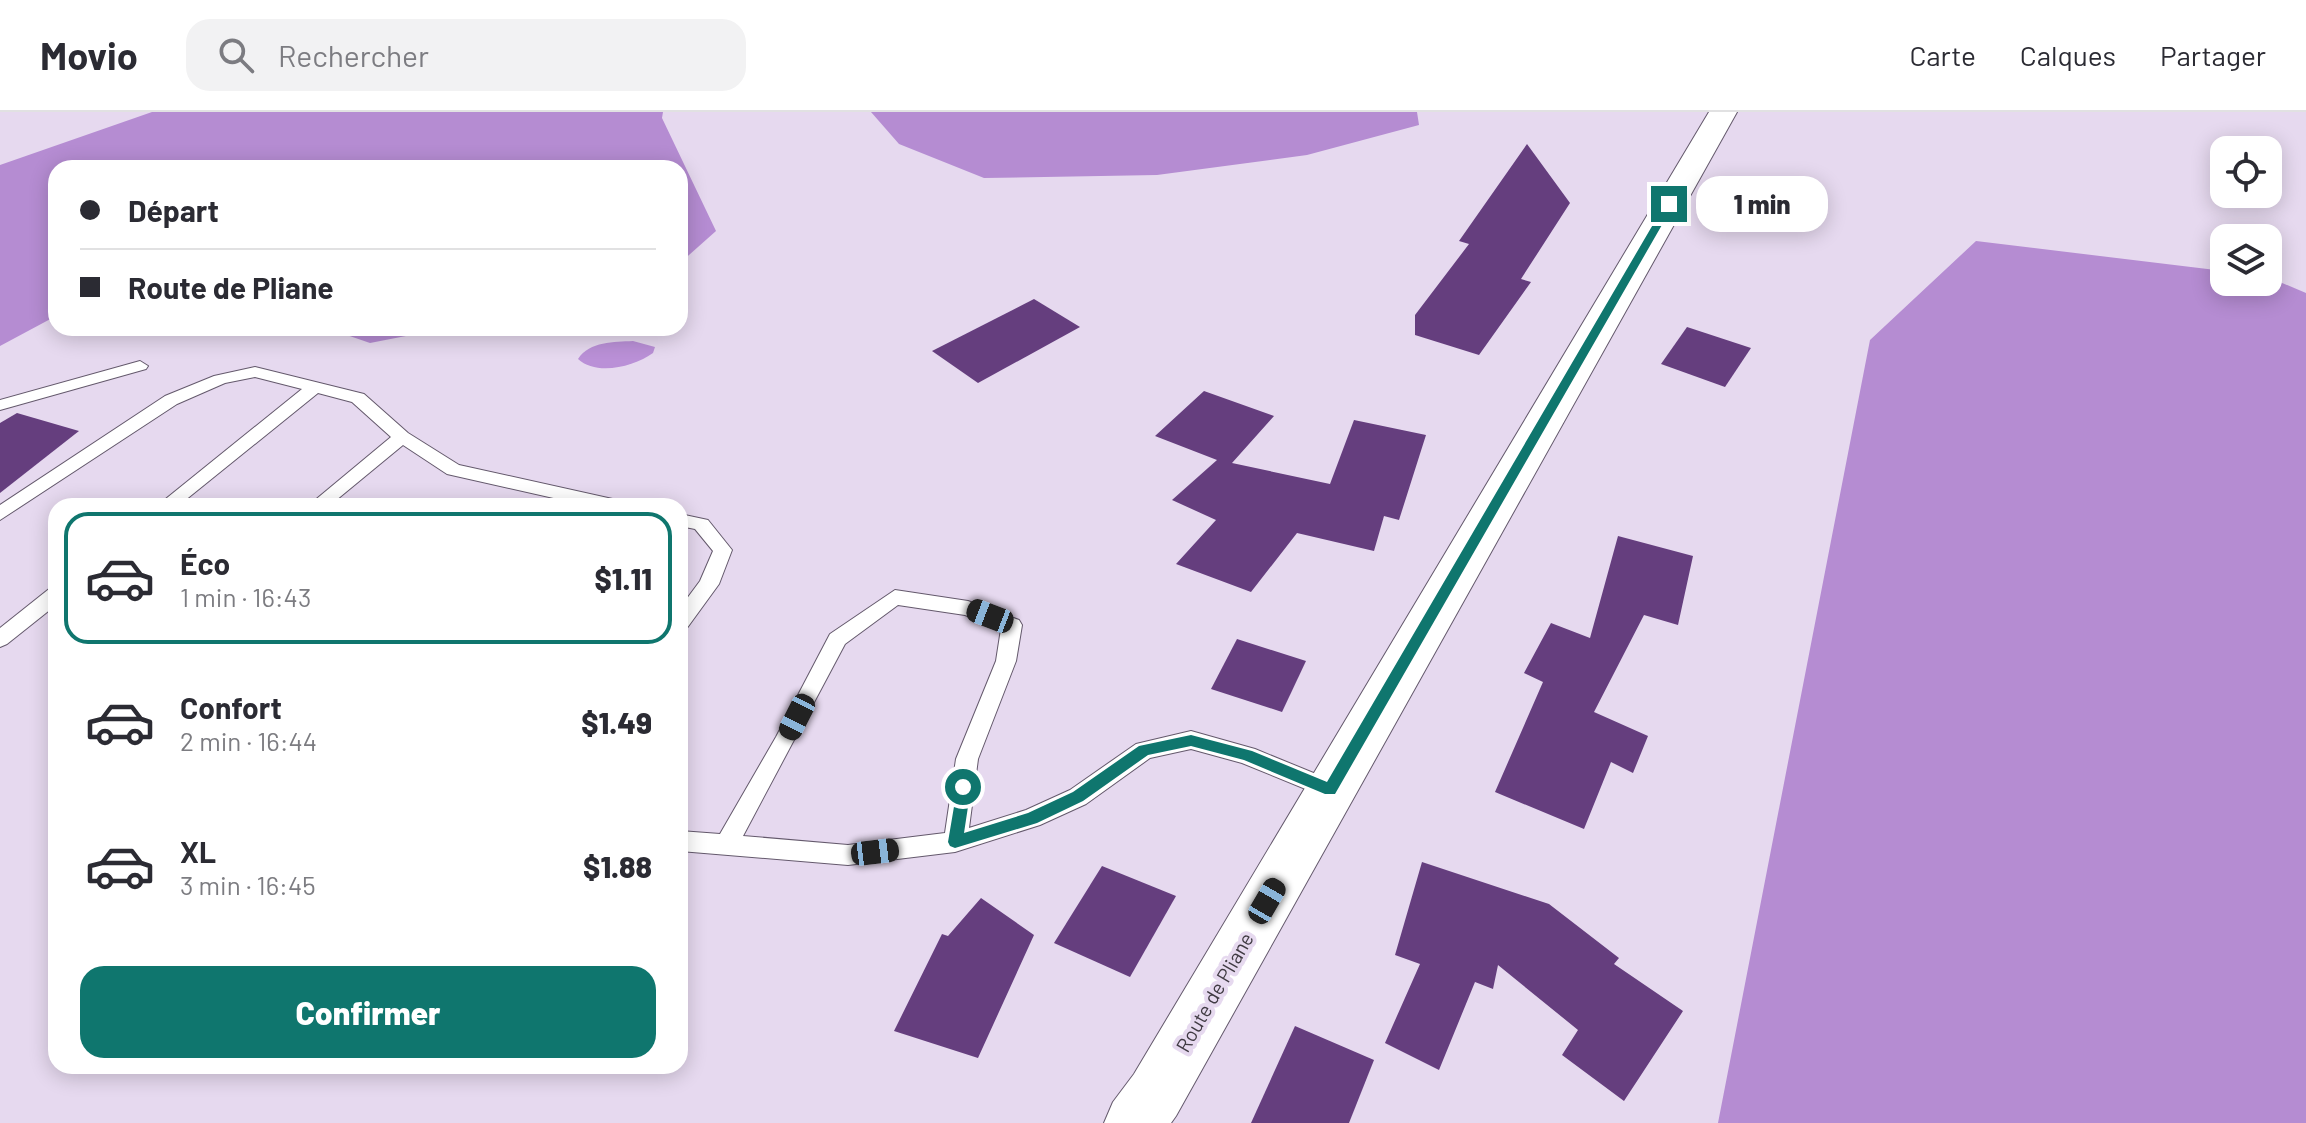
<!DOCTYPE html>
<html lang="fr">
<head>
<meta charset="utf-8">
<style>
  body { margin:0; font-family:Barlow,sans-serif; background:#f2f2f3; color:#2b2b33; height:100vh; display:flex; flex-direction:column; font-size:30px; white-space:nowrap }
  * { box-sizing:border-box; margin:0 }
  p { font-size:26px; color:#7c7c81 }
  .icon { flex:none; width:44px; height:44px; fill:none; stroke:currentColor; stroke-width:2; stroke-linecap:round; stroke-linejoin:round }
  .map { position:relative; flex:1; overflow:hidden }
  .details { position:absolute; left:48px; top:386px; width:640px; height:576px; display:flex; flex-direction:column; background:#fff; border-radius:24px; box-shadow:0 4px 20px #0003 }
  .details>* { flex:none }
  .banner { position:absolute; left:48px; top:48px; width:640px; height:176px; border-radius:24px; box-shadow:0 4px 20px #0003; display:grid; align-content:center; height:176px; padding:0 32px; background:#fff }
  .controls { position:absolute; left:2210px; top:24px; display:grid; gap:16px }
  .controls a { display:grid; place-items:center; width:72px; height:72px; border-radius:16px; background:#fff; box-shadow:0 4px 20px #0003; font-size:40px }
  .end { position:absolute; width:36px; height:36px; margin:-18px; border:10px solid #0f766e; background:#fff; box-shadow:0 0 0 4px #fff }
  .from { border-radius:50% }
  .bubble { position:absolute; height:56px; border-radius:24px; background:#fff; box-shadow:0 4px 20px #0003; font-size:26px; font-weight:800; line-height:56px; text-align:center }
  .car { position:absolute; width:24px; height:48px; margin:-24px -12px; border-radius:10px; box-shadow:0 0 6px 2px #0007; background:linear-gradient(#222 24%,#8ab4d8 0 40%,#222 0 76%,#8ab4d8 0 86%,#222 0) }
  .banner b { display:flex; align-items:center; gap:28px; height:76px; font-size:30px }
  .banner b+b { border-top:2px solid #e1e1e2 }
  .banner i { width:20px; height:20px; background:#2b2b33 }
  ul { padding:14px 0 0; list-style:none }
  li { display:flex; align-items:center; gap:24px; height:132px; margin:0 16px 12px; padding:0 16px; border:4px solid transparent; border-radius:24px }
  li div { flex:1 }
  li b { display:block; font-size:30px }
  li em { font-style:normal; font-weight:800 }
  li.on { border-color:#0f766e }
  li>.icon { width:72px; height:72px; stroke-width:1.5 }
  .cta { display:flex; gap:16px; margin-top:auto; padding:16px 32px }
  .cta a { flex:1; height:92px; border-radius:24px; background:#0f766e; color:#fff; font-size:32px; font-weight:800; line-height:92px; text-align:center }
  header { display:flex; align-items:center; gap:48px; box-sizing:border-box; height:112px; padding:0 40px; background:#fff; border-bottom:2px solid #e1e1e2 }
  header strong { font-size:38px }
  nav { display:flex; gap:44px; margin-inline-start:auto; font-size:28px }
  .search { width:560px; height:72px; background:#f2f2f3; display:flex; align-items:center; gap:20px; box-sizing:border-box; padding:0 28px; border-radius:24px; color:#7c7c81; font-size:30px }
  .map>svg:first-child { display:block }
  .forest { fill:#b58cd2 }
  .water { fill:#ba90d7 }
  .building { fill:#653e7e }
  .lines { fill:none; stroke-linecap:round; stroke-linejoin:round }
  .service-casing { stroke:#64596c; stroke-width:2 }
  .tertiary-casing { stroke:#64596c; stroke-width:2 }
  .service { fill:#fff; fill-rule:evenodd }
  .tertiary { fill:#fff; fill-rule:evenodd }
  .route { fill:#0f766e }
  .labels { text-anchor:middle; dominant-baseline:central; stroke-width:8; stroke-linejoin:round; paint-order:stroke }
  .street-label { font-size:20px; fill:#403b43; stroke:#e6d9ef }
</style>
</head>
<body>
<header>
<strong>Movio</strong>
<div class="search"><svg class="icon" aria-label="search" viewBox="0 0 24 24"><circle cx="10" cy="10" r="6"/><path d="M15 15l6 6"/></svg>Rechercher</div>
<nav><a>Carte</a><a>Calques</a><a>Partager</a></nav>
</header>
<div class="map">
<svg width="2306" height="1011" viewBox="0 0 2306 1011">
  <rect width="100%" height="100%" fill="#e6d9ef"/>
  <g class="forest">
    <path d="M152 0H663L662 6 716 119 680 151V56H56V204L0 234V53Z"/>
    <path d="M871 0H1417L1419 13 1307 43 1157 63 984 66 899 32Z"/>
    <path d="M1976 129 2224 159V170H2268V165L2306 181V1011H1718L1870 228Z"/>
    <path d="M341 216H447L370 231 338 220Z"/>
  </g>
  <path class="water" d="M633 229 655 235 653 241C634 255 596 264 578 247 590 229 614 230 633 229Z"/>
  <g class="building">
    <path d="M1527 32 1570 91 1521 167 1531 170 1479 243 1415 223V203L1469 132 1459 129Z"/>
    <path d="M1034 187 1080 215 978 271 932 239Z"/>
    <path d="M1687 215 1751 236 1725 275 1661 252Z"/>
    <path d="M1204 279 1274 304 1232 351 1330 372 1354 308 1426 323 1399 408 1384 404 1374 439 1297 421 1251 480 1176 452 1216 408 1172 388 1217 348 1155 324Z"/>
    <path d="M17 301 79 319 0 381V311Z"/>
    <path d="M1618 424 1693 444 1678 513 1644 503 1594 600 1648 624 1633 661 1611 650 1584 717 1495 680 1543 570 1524 561 1551 511 1590 526Z"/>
    <path d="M1237 527 1306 549 1282 600 1211 577Z"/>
    <path d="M1422 750 1549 792 1619 846 1614 852 1683 899 1624 989 1562 943 1578 918 1498 853 1493 877 1475 870 1439 958 1385 931 1420 852 1395 843Z"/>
    <path d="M1102 754 1176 784 1130 865 1054 831Z"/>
    <path d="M981 786 1034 823 978 946 894 919 942 822 948 824Z"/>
    <path d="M1295 914 1374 948 1349 1011H1251Z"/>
  </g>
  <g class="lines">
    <g class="service-casing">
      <g id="service">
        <path d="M140 249 148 254 146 257 0 298V288Z"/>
        <path d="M255 255 364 282 408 321 459 353 617 388 626 394H589L447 362 403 333 329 394H308L391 325 352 290 318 281 178 394H157L302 277 255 265 225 271 177 292 0 408V393L165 284 214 264Z"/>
        <path d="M680 402 708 408 732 438 719 472 687 516 680 518V496L700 469 713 439 695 417 680 414Z"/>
        <path d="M56 475V493L7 532 0 535V516L49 477Z"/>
        <path d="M895 478 968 489 1019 508 1022 513 1016 549 978 647 969 716 1026 698 1070 678 1136 632 1191 619 1255 637 1338 671 1341 678 1338 685 1330 687 1242 651 1191 637 1150 646 1086 692 1040 713 955 740 848 753 680 739V719L720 722 776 625 830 522ZM898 493 965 503 1001 517 996 549 956 647 945 721 848 733 743 724 845 532Z"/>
      </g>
    </g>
    <g class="tertiary-casing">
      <path id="tertiary" d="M1709 0H1737L1176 1004 1171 1011H1104L1113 990 1134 962Z"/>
    </g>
    <use href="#service" class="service"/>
    <use href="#tertiary" class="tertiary"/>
  </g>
  <path class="route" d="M1669 90 1674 92 1335 682H1325L1244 648 1191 634 1148 643 1083 689 1037 711 955 736 950 734 948 730 958 671 963 669 971 675 964 721 1028 701 1073 680 1139 634 1191 623 1252 639 1327 670 1665 92Z"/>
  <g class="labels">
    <g class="street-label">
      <text transform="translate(1214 880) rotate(-60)">Route de Pliane</text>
    </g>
  </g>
</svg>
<div class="controls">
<a><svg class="icon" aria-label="locate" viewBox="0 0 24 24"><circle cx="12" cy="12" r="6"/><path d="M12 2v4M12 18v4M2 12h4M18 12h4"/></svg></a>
<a><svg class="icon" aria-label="layers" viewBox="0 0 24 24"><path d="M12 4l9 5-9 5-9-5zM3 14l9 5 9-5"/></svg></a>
</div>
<i class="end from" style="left:963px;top:675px"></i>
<i class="end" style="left:1669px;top:92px"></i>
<div class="bubble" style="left:1696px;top:64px;width:132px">1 min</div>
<i class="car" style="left:990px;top:504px;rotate:291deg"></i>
<i class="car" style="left:797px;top:605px;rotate:207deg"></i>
<i class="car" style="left:875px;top:740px;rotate:83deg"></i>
<i class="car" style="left:1267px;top:789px;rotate:30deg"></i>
<div class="banner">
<b><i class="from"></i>Départ</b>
<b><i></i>Route de Pliane</b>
</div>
<section class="details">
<ul>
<li class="on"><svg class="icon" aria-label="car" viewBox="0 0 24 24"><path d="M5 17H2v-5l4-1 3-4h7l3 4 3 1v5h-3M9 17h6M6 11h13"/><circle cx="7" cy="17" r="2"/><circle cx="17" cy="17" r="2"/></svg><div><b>Éco</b><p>1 min · 16:43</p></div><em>$1.11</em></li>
<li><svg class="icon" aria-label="car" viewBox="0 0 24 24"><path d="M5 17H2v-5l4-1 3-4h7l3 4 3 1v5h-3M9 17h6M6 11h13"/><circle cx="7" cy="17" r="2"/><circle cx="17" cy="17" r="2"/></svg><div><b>Confort</b><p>2 min · 16:44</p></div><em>$1.49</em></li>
<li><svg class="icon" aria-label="car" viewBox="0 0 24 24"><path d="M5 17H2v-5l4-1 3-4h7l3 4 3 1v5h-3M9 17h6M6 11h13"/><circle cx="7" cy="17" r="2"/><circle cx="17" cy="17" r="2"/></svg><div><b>XL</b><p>3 min · 16:45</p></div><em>$1.88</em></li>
</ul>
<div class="cta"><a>Confirmer</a></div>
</section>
</div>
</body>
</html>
